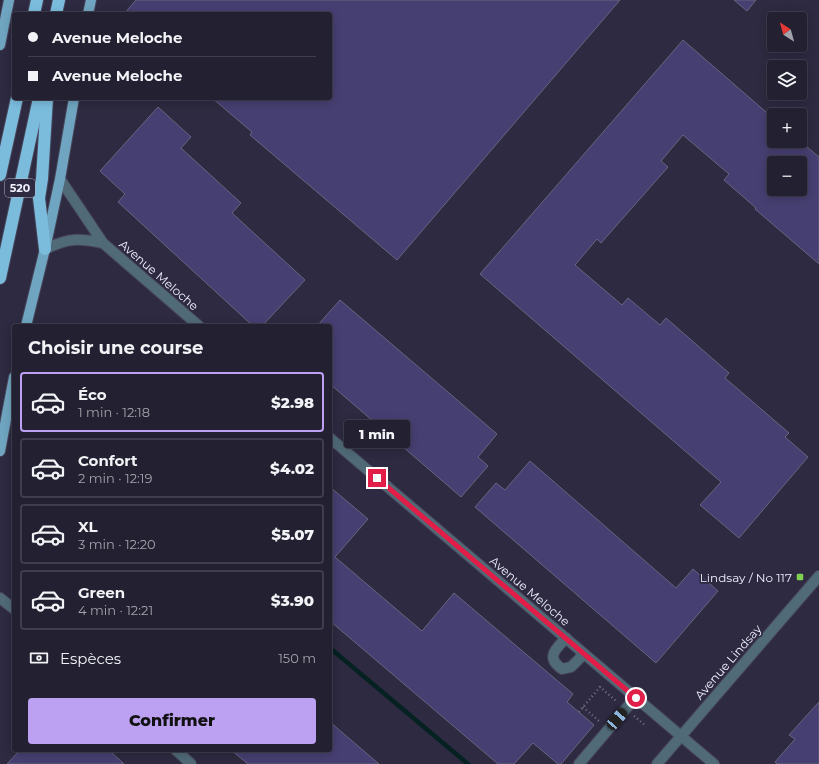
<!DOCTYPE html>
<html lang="fr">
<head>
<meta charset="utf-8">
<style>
  body { margin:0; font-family:Montserrat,sans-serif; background:#2a2839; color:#f1f3f6; height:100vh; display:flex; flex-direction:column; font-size:15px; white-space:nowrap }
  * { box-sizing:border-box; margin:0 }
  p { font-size:13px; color:#a2a3ab }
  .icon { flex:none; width:22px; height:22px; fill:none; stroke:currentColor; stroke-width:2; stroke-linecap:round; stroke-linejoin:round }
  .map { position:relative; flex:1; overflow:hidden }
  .drawer { position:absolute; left:12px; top:324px; width:320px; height:428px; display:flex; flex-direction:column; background:#222031; border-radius:4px; box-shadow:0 2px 10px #0003,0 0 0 1px #3f3e4d }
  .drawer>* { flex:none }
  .guide { position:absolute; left:12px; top:12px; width:320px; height:88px; border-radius:4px; box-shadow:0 2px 10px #0003,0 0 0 1px #3f3e4d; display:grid; align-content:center; height:88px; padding:0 16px; background:#222031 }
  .needle { width:26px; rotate:323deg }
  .tools { position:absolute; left:767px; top:12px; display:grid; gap:8px }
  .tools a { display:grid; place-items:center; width:40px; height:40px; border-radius:4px; background:#222031; box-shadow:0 2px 10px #0003,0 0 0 1px #3f3e4d; font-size:20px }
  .end { position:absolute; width:18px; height:18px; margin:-9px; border:5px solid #e11d48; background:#fff; box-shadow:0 0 0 2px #fff }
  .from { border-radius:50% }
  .bubble { position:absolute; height:28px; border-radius:4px; background:#222031; box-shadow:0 2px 10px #0003,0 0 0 1px #3f3e4d; font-size:13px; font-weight:800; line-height:28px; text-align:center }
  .car { position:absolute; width:12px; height:24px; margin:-12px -6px; border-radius:5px; box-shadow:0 0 3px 1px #0007; background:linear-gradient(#222 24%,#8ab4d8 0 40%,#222 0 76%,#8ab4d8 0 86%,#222 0) }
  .guide b { display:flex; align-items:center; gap:14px; height:38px; font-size:15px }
  .guide b+b { border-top:1px solid #3f3e4d }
  .guide i { width:10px; height:10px; background:#f1f3f6 }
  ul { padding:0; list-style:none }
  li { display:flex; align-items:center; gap:12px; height:60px; margin:0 8px 6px; padding:0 8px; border:2px solid #3f3e4d; border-radius:4px }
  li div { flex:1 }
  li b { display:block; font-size:15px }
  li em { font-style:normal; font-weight:800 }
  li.active { border-color:#bca0f2 }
  li>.icon { width:36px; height:36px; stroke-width:1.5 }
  h2 { padding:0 16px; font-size:18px; line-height:48px }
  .pay { display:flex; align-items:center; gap:10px; height:44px; padding:0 16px; font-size:15px }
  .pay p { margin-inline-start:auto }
  .cta { display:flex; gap:8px; margin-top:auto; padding:8px 16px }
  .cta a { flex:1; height:46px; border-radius:4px; background:#bca0f2; color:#111; font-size:16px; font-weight:800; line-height:46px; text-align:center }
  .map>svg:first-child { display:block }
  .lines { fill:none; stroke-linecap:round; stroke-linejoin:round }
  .stream { stroke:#062121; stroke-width:4.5 }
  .building { fill:#463f71; stroke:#67657f; fill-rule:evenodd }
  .minor-casing { stroke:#48465b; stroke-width:12 }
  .major-casing { stroke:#48465b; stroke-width:12 }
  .highway-casing { stroke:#48465b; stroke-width:14 }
  .path { stroke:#747286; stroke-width:2.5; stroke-dasharray:1 3; stroke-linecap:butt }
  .minor { stroke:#506a77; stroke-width:10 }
  .major { stroke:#6fa5c0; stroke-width:10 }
  .highway { stroke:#7bbcdd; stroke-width:12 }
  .route { stroke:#e11d48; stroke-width:5 }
  .poi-dot { fill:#80d051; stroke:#2d2a41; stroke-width:1.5 }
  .labels { text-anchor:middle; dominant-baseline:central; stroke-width:3.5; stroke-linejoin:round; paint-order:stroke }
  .shield { fill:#2d2a41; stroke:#b6b4c5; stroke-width:1 }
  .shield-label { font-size:11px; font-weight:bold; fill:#f0effe }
  .street-label { font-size:12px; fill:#f0effe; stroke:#2d2a41 }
  .poi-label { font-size:12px; fill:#f0effe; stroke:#2d2a41; text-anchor:end }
</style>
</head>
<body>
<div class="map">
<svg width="819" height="764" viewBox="0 0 819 764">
  <rect width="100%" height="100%" fill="#2d2a41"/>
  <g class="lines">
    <path class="stream" d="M330 648 468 764"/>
  </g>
  <g class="building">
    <path d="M136 0H620L397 260 250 135 252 132 212 98H330V14H124Z"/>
    <path d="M734 0H756L747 11Z"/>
    <path d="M683 40 774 119V141H800L819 157V264L755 209 756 208 724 180 729 174 683 135 661 161 668 167 601 243 597 239 575 265 622 305 628 298 660 325 666 318 729 373 725 378 789 433 785 437 808 457 739 538 700 505 721 482 480 274ZM774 163H800V189H774Z"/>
    <path d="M158 107 191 137 181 148 241 203 232 213 305 280 262 326H253L118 202 125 194 100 171Z"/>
    <path d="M340 300 497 434 478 457 488 466 461 497 330 384V326H317Z"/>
    <path d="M530 461 676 588 693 569 718 591 656 663 475 507 496 483 505 490Z"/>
    <path d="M330 487 368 519 335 557 422 631 454 593 573 694 567 702 594 725 561 764H558L533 743 514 764H498L330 621Z"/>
    <path d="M819 702V764H777L775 762 795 739 789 735Z"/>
    <path d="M330 722 379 764H248L231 750H330Z"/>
    <path d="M20 750H109L124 764H7Z"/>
  </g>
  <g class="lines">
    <g class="minor-casing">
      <g id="minor">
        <path d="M60 179 103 243 199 326"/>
        <path d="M45 249C69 238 77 238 103 243"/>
        <path d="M330 438 714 764"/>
        <path d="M0 598 14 609"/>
        <path d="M566 638C556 649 545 657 562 669L571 667 584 654"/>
        <path d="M176 750 191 764"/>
        <path d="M579 764 635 698"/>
        <path d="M657 764 819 576"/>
      </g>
    </g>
    <g class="major-casing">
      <g id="major">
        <path d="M88 14 91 0"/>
        <path d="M0 45 9 0"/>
        <path d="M26 326 45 249 60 179 74 98"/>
        <path d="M0 451 14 377"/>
      </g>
    </g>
    <g class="highway-casing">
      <g id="highway">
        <path d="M34 14 37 0"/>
        <path d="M56 14 59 0"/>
        <path d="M0 175 17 98"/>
        <path d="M45 249 39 198 42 179 47 98"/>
        <path d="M0 278 39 98"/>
      </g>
    </g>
    <g class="path">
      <path d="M583 707 599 721"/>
      <path d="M579 712 600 687 616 701"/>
      <path d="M634 716 646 726"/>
    </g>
    <use href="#minor" class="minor"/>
    <use href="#major" class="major"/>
    <use href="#highway" class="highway"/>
  </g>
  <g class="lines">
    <path class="route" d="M377 478 636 698"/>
  </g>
  <rect class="poi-dot" x="796" y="573" width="8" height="8" rx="2"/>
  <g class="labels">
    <rect class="shield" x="5" y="179" width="30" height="18" rx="3"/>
    <g class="shield-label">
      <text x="20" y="188">520</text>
    </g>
    <g class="street-label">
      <text transform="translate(159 275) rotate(41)">Avenue Meloche</text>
      <text transform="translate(530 591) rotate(40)">Avenue Meloche</text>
      <text transform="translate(728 662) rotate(-49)">Avenue Lindsay</text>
    </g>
    <g class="poi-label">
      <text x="792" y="577">Lindsay / No 117</text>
    </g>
  </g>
</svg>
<div class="tools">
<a><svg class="needle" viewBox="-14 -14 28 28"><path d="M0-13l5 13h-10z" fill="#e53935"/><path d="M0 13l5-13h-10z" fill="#a2a3ab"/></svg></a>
<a><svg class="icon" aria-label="layers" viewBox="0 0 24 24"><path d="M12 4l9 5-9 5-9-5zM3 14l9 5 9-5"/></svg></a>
<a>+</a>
<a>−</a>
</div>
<i class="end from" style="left:636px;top:698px"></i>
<i class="end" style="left:377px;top:478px"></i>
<div class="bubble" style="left:344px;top:420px;width:66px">1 min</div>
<i class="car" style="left:617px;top:719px;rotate:41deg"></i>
<div class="guide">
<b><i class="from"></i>Avenue Meloche</b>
<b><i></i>Avenue Meloche</b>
</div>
<section class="drawer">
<h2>Choisir une course</h2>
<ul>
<li class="active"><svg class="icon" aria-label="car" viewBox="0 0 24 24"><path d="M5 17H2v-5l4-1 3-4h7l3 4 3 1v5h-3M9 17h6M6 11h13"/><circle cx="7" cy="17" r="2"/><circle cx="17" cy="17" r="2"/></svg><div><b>Éco</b><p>1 min · 12:18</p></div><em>$2.98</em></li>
<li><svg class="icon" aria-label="car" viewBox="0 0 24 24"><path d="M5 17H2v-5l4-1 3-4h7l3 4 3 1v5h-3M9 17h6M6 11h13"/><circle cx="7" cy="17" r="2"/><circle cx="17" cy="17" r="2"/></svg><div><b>Confort</b><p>2 min · 12:19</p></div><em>$4.02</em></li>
<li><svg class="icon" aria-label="car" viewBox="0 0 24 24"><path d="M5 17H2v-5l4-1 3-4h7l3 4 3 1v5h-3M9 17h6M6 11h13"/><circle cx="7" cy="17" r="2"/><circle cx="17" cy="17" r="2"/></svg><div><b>XL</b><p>3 min · 12:20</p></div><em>$5.07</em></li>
<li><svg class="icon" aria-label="car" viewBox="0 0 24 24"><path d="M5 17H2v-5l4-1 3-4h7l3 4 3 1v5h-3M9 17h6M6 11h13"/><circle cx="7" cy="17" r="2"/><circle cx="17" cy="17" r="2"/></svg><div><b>Green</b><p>4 min · 12:21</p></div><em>$3.90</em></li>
</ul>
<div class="pay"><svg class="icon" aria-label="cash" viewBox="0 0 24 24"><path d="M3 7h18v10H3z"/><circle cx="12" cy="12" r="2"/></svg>Espèces<p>150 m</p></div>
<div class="cta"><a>Confirmer</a></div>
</section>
</div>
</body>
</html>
